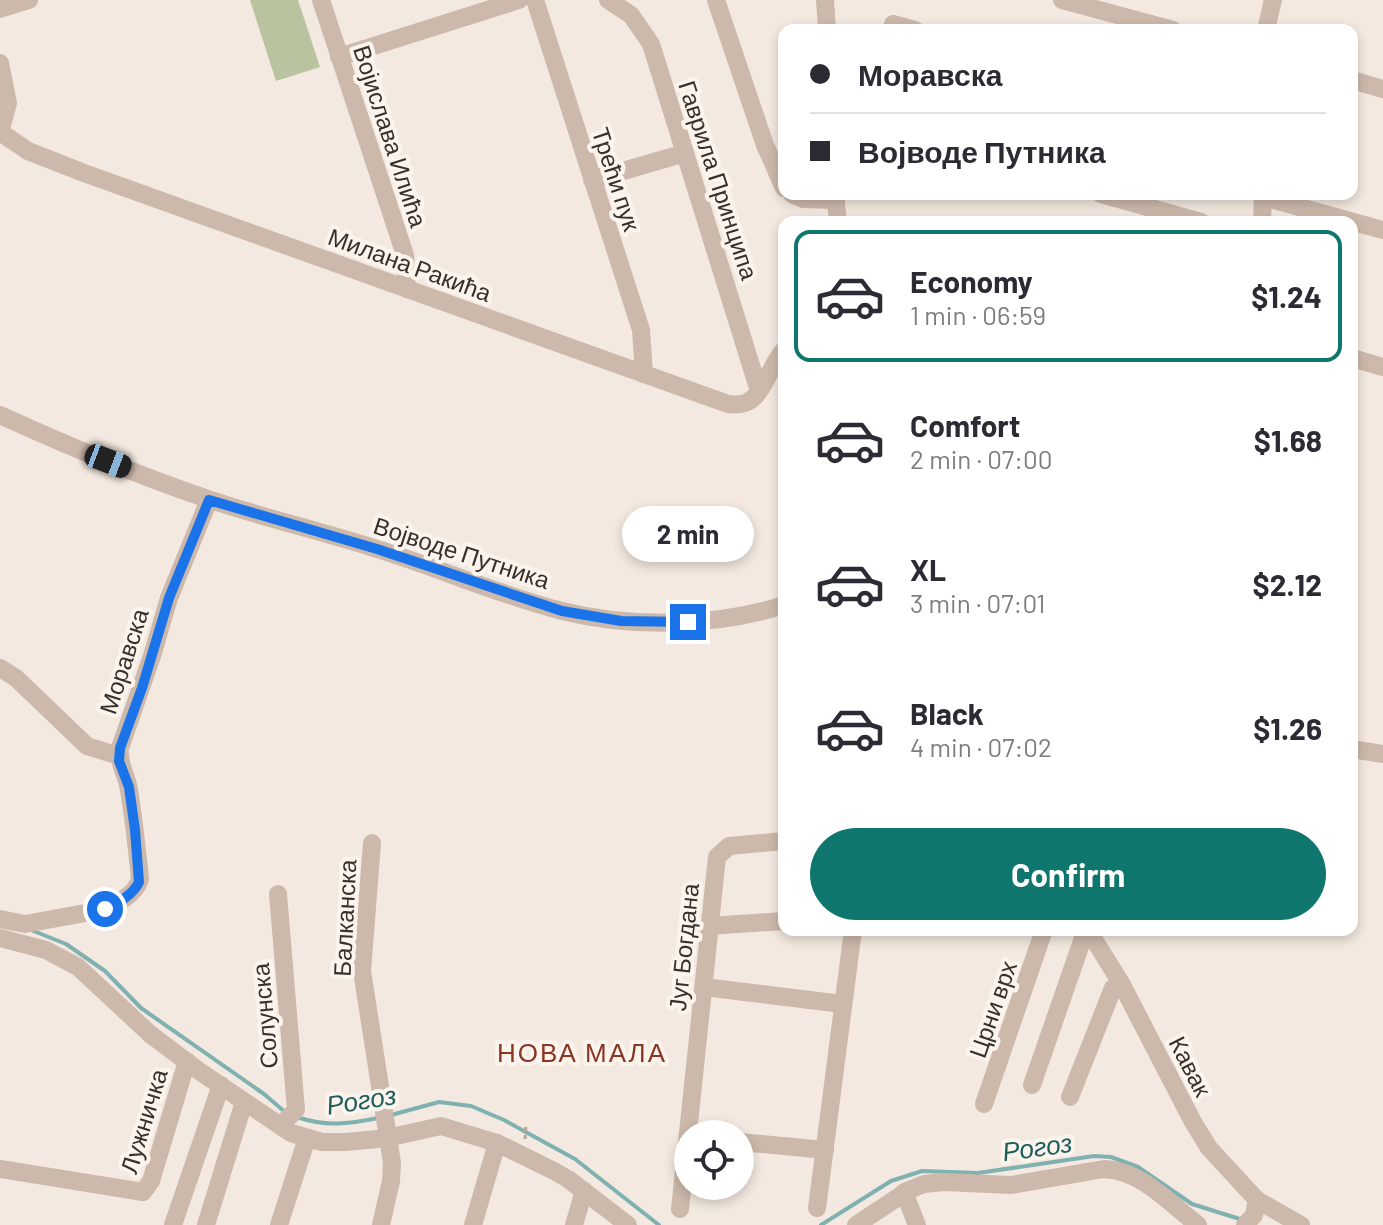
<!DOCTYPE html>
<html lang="en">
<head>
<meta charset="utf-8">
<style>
  body { margin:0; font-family:Barlow,sans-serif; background:#f2f2f3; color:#2b2b33; height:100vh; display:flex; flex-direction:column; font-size:30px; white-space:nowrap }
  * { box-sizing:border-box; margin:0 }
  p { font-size:26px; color:#7c7c81 }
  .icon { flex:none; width:44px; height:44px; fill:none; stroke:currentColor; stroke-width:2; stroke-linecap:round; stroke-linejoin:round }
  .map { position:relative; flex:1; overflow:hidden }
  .side { position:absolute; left:778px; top:216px; width:580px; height:720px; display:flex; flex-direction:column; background:#fff; border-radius:16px; box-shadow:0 4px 12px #0003 }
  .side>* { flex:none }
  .banner { position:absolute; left:778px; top:24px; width:580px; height:176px; border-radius:16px; box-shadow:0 4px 12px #0003; display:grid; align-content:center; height:176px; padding:0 32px; background:#fff }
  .controls { position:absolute; left:674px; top:1120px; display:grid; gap:16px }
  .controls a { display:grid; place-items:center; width:80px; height:80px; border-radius:50%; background:#fff; box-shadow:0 4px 12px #0003; font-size:40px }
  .end { position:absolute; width:36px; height:36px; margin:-18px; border:10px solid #1a73e8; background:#fff; box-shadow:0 0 0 4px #fff }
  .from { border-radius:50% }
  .bubble { position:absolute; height:56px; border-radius:28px; background:#fff; box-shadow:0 4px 12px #0003; font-size:26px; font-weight:700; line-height:56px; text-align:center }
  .car { position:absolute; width:24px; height:48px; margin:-24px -12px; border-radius:10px; box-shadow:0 0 6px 2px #0007; background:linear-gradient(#222 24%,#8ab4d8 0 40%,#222 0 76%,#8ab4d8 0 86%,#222 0) }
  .banner b { display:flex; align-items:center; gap:28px; height:76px; font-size:30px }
  .banner b+b { border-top:2px solid #e1e1e2 }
  .banner i { width:20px; height:20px; background:#2b2b33 }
  ul { padding:14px 0 0; list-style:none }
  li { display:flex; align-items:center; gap:24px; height:132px; margin:0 16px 12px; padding:0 16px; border:4px solid transparent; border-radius:16px }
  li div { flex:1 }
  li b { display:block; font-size:30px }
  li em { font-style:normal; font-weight:700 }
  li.on { border-color:#0f766e }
  li>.icon { width:72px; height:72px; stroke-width:1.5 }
  .cta { display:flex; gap:16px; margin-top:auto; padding:16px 32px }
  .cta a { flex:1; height:92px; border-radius:48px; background:#0f766e; color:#fff; font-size:32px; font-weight:700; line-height:92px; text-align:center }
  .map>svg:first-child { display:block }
  .green { fill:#b9c39f }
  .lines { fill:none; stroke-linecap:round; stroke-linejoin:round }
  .stream { stroke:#7fb1b1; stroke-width:4 }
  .path { stroke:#b8a395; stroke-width:3; stroke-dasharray:4 4; stroke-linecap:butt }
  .minor { stroke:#ccb9ab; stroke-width:18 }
  .route { stroke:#1a73e8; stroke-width:10 }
  .labels { text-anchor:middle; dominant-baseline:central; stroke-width:8; stroke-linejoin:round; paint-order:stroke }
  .street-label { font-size:24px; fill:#3a2f2b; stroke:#fbf4ed }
  .neighbourhood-label { font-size:26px; letter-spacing:2px; fill:#8a3623; stroke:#fbf4ed }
  .water-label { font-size:26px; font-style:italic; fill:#1f5c5c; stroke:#fbf4ed }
</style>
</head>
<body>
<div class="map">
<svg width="1383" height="1225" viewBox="0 0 1383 1225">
  <rect width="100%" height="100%" fill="#f3e9e0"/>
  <path class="green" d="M250 0H298L320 67 276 81Z"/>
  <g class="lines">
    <g class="stream">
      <path d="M31 930 66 944 105 971 141 1008 264 1094 285 1112"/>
      <path d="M391 1115 439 1102 471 1106 504 1120 575 1159 659 1225"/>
      <path d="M297 1117C326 1127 349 1124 378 1118"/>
      <path d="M821 1225 891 1181 922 1171 978 1173 1094 1156 1111 1157 1138 1167 1192 1204 1243 1220"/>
    </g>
    <path class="path" d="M525 1139 526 1125"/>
    <g class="minor">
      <path d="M321 0 405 255 407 289"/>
      <path d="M535 0 641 330 644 374"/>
      <path d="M608 0 631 15 651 44 759 391"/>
      <path d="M716 0 765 145 784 188"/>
      <path d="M825 0 827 30"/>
      <path d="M1062 0 1173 30"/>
      <path d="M0 9 29 0"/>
      <path d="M892 30 893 24 915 30"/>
      <path d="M1266 30 1273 0"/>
      <path d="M339 57 519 0"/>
      <path d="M0 63 8 103 0 132"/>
      <path d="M1352 80 1383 89"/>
      <path d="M0 132 28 151 84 173 728 404C764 410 765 370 784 350"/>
      <path d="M592 180 685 153"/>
      <path d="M792 194 803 199 836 200"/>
      <path d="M835 194 838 222"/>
      <path d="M1101 194 1201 222"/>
      <path d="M1263 197 1383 230"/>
      <path d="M1262 222 1263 194"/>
      <path d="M1352 358 1383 367"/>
      <path d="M0 415C68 446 137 475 208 499 264 518 321 531 377 549 439 568 499 595 562 611 631 628 716 627 784 605"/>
      <path d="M0 668 16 678 87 746 119 756"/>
      <path d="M1352 749 1383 754"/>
      <path d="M372 843 362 971 392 1163 391 1181 381 1225"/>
      <path d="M278 894 296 1110 280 1126"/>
      <path d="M0 919 25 924 102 910C116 905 136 894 140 879 137 849 134 820 129 790 127 775 118 765 120 748L152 656 169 598 209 500"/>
      <path d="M709 926 784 921"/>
      <path d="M1088 930 1121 983 1193 1122 1209 1148 1257 1200 1254 1215 1245 1225"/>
      <path d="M0 938 46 950 78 967 150 1034 199 1071 291 1133 322 1142H346L387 1138 441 1126 497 1143 552 1170 568 1179 628 1225"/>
      <path d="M704 987 842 1004"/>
      <path d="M1032 1085 1082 941 1088 931"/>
      <path d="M1070 1097 1113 988 1121 983"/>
      <path d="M984 1104 1044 930"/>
      <path d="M740 1142 825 1150"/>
      <path d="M0 1169 143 1192 151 1181 187 1061"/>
      <path d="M904 1192 917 1225"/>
      <path d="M1257 1200 1301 1225"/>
      <path d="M817 1208 853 930"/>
      <path d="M680 1209 717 857 729 846 784 841"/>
      <path d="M173 1225 221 1085"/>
      <path d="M206 1225 244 1102"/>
      <path d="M279 1225 307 1138"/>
      <path d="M473 1225 497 1143"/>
      <path d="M574 1225 584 1191"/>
      <path d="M856 1225 909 1190 924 1184 944 1182 1011 1185 1104 1169C1141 1170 1170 1204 1198 1225"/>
    </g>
  </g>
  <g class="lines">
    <path class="route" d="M105 909C117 904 134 894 139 882L135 830 129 787 119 761 120 748 142 688 169 598 209 500 377 549 562 611 621 621 688 622"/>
  </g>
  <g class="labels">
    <g class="street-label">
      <text transform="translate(391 136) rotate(72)">Војислава Илића</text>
      <text transform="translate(617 179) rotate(72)">Трећи пук</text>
      <text transform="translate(719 180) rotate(72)">Гаврила Принципа</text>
      <text transform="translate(410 264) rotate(20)">Милана Ракића</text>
      <text transform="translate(462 552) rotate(18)">Војводе Путника</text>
      <text transform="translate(123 661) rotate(-72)">Моравска</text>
      <text transform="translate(344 918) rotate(-87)">Балканска</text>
      <text transform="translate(683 947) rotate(-84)">Југ Богдана</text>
      <text transform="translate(992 1009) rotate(-71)">Црни врх</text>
      <text transform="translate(264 1016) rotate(-95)">Солунска</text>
      <text transform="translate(1191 1066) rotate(63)">Кавак</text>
      <text transform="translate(143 1121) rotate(-73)">Лужничка</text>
    </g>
    <g class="neighbourhood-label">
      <text x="582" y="1051">НОВА МАЛА</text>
    </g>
    <g class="water-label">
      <text transform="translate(361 1099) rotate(-9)">Рогоз</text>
      <text transform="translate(1037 1146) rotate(-8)">Рогоз</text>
    </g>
  </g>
</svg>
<div class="controls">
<a><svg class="icon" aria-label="locate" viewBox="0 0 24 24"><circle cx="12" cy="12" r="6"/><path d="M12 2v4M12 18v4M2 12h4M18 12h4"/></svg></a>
</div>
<i class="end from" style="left:105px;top:909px"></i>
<i class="end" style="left:688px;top:622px"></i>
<div class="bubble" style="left:622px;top:506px;width:132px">2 min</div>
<i class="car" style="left:108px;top:461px;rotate:111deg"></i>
<div class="banner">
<b><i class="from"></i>Моравска</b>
<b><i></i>Војводе Путника</b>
</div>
<section class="side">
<ul>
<li class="on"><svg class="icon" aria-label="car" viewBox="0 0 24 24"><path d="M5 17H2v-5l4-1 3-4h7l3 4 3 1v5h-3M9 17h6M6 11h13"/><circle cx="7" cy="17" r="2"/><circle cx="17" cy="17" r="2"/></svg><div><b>Economy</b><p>1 min · 06:59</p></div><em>$1.24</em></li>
<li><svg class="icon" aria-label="car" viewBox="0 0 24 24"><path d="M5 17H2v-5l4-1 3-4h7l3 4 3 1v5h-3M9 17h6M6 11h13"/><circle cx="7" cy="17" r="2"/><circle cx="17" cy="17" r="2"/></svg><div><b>Comfort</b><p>2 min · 07:00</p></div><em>$1.68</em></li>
<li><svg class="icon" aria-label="car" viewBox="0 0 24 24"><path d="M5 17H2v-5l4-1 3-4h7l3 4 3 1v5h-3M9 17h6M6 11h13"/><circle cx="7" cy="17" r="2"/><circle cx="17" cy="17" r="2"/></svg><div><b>XL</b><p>3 min · 07:01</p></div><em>$2.12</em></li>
<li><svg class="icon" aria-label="car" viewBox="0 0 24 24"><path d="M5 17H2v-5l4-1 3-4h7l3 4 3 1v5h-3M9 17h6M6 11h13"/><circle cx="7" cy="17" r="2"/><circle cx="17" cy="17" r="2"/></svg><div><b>Black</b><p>4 min · 07:02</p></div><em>$1.26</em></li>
</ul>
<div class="cta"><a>Confirm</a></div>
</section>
</div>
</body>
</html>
